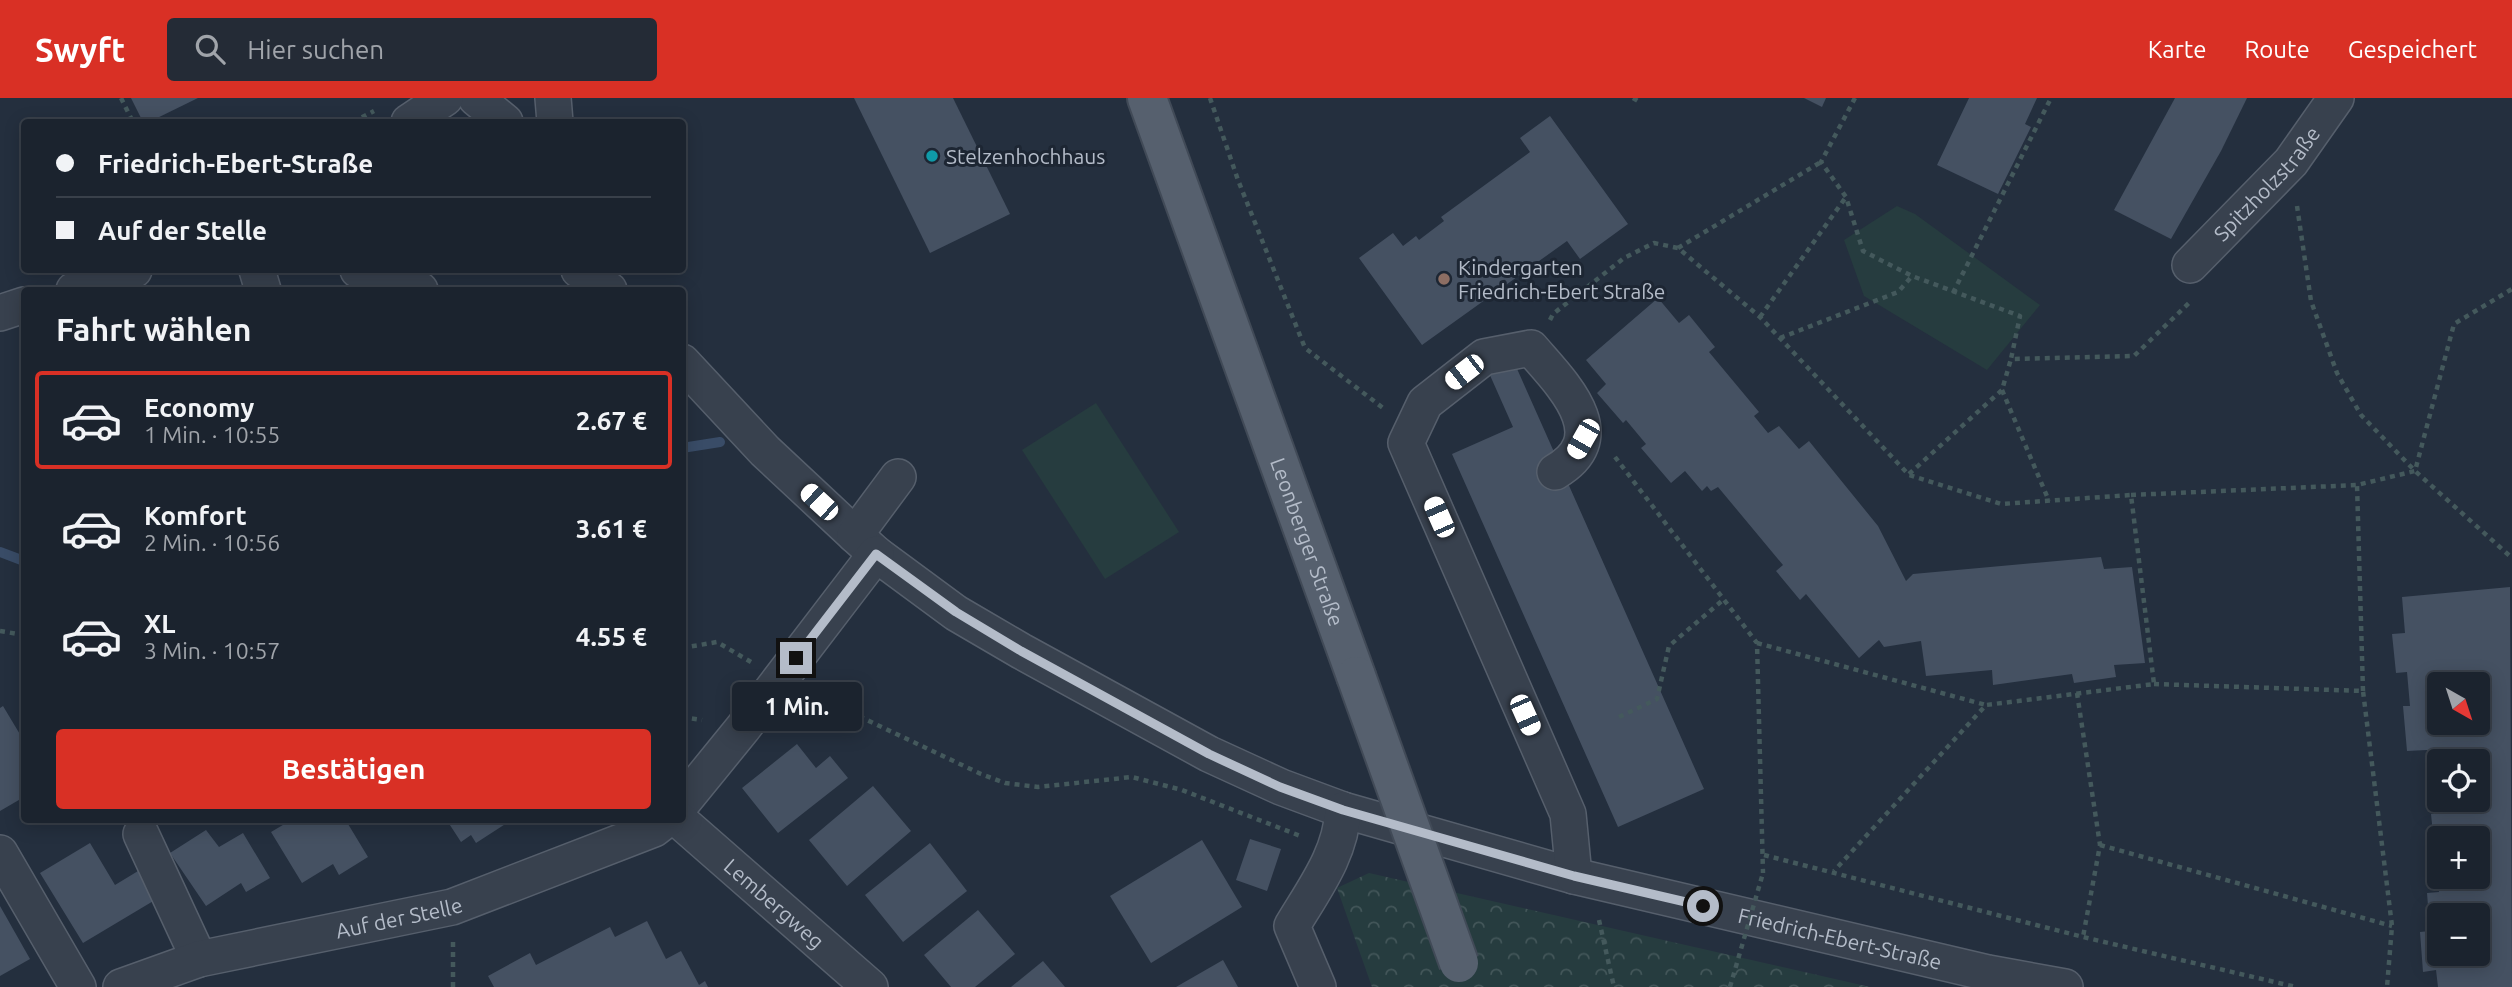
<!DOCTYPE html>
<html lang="de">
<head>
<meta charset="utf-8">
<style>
  body { margin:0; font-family:Ubuntu,sans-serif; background:#242b36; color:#f1f3f6; height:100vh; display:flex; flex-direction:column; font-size:26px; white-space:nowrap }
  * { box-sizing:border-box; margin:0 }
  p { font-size:23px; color:#a0a4aa }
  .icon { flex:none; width:38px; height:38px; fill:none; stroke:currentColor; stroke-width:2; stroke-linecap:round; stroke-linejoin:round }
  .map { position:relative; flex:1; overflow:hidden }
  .sheet { position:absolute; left:21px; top:189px; width:665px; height:536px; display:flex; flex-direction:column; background:#1b232e; border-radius:7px; box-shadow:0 4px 18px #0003,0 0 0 2px #39404a }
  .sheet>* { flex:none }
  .hud { position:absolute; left:21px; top:21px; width:665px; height:154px; border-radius:7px; box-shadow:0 4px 18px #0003,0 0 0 2px #39404a; display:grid; align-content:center; height:154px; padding:0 35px; background:#1b232e }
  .needle { width:46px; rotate:141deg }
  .tools { position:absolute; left:2427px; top:574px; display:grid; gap:14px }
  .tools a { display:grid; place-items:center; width:63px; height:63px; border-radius:7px; background:#1b232e; box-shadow:0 4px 18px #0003,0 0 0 2px #39404a; font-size:35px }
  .end { position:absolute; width:32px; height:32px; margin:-16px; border:9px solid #b4bcc9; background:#111; box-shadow:0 0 0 4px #111 }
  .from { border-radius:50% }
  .bubble { position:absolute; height:49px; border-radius:7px; background:#1b232e; box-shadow:0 4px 18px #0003,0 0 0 2px #39404a; font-size:23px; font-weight:700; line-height:49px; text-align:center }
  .car { position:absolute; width:21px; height:42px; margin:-21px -10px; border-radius:9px; box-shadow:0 0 5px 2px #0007; background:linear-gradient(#fff 24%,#345 0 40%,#fff 0 76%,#345 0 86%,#fff 0) }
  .hud b { display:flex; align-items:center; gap:24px; height:66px; font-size:26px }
  .hud b+b { border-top:2px solid #39404a }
  .hud i { width:18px; height:18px; background:#f1f3f6 }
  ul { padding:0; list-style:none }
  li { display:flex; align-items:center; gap:21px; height:98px; margin:0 14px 10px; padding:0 21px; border:4px solid transparent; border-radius:7px }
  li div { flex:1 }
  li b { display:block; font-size:26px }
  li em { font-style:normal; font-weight:700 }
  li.active { border-color:#d93025 }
  li>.icon { width:63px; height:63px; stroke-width:1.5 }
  h2 { padding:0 35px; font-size:32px; line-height:84px }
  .primary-button { display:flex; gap:14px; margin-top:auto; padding:14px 35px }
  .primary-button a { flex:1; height:80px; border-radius:7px; background:#d93025; color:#fff; font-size:28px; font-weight:700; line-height:80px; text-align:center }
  header { display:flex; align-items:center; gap:42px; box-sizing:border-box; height:98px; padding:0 35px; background:#d93025; color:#fff }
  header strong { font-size:33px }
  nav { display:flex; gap:38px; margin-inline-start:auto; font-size:24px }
  .search { width:490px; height:63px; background:#242b36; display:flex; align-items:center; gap:18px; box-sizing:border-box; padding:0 24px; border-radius:7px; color:#a0a4aa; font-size:26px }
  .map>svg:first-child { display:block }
  .forest { fill:url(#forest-crowns) }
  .green { fill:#263c3f }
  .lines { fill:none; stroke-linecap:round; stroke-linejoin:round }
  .stream { stroke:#394c67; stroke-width:10 }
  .building { fill:#455162; fill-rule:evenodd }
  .minor-casing { stroke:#565f6c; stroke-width:38 }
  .major-casing { stroke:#414a57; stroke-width:42 }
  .path { stroke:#44595c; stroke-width:4.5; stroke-dasharray:5 5; stroke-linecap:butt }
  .minor { stroke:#38414e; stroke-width:35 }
  .major { stroke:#56606e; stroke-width:38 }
  .major-bridge-casing { stroke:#414a57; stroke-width:42; stroke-linecap:butt }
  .path-bridge { stroke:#44595c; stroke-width:4.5; stroke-dasharray:5 5; stroke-linecap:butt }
  .major-bridge { stroke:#56606e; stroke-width:38 }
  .route { stroke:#b4bcc9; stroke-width:9 }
  .culture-dot { fill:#0f9aa8; stroke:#1d2633; stroke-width:2.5 }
  .education-dot { fill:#8d6e63; stroke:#1d2633; stroke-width:2.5 }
  .labels { text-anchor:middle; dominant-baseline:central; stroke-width:6; stroke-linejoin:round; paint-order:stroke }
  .poi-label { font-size:21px; fill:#b4bcc9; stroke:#1d2633; text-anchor:start }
  .street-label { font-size:21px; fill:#b4bcc9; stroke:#1d2633 }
</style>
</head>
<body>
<header>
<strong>Swyft</strong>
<div class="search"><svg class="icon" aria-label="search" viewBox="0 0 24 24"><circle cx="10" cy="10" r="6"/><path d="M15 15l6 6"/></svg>Hier suchen</div>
<nav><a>Karte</a><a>Route</a><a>Gespeichert</a></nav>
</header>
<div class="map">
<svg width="2512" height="889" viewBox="0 0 2512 889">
  <defs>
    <pattern id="forest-crowns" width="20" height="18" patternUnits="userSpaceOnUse" patternTransform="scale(1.75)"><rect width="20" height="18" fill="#263c3f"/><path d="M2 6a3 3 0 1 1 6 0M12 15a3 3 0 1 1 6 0" fill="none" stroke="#435659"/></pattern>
  </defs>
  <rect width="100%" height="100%" fill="#242f3e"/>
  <path class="forest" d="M1369 775 1870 889H1372L1337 790Z"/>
  <g class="green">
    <path d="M1897 108 1915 116 2040 207 1987 272 1864 198 1844 142Z"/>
    <path d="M1096 305 1179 434 1105 481 1022 352Z"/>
  </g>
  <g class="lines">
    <g class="stream">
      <path d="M682 350 720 344"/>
      <path d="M0 454 24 463"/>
    </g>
  </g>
  <g class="building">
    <path d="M131 0H198L149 24H143Z"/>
    <path d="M854 0H953L1010 116 930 155Z"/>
    <path d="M1804 0H1826L1822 9Z"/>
    <path d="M1969 0H2037L2025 26 2031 29 1998 96 1937 67Z"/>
    <path d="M2175 0H2247L2221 53 2171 141 2114 112Z"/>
    <path d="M1550 18 1628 126 1580 161 1567 143 1422 247 1359 160 1393 135 1403 148 1416 138 1419 142 1444 123 1441 119 1530 54 1520 40Z"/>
    <path d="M1658 200 1679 225 1689 217 1715 249 1709 254 1759 314 1754 318 1768 335 1779 328 1799 351 1809 343 1878 428 1906 483 1913 476 2101 459 2104 471 2132 469 2145 565 2114 567 2116 579 2074 585 2072 576 1993 587 1992 572 1926 578 1921 543 1884 549 1879 542 1859 560 1806 496 1800 502 1776 473 1783 467 1718 389 1711 393 1707 388 1702 393 1685 373 1671 385 1641 350 1646 346 1626 322 1623 325 1597 295 1606 286 1586 262Z"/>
    <path d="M1514 264 1704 691 1618 729 1452 356 1513 329 1489 275Z"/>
    <path d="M2510 489 2512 889H2438L2436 872 2423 874 2420 834 2430 833 2427 795 2439 794 2431 716H2439L2438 702H2478V663H2440V699H2438L2437 689 2430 690 2427 652 2407 653 2403 608H2410L2407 574 2396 575 2392 536 2405 535 2402 499ZM2440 586H2478V625H2440ZM2440 740H2478V779H2440ZM2440 817H2478V856H2440Z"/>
    <path d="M3 608 24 643V699L0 713V610Z"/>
    <path d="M797 646 816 670 830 658 848 680 778 735 742 690Z"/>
    <path d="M873 688 911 733 847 788 809 742Z"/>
    <path d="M293 721H305L308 726 317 721H345L368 759 339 777 333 766 302 785 271 734Z"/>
    <path d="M446 721H513L476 745 471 737 461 744Z"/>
    <path d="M206 732 219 749 243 735 270 780 246 794 241 785 206 808 170 755Z"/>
    <path d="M1250 741 1281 751 1267 793 1236 782Z"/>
    <path d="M1202 742 1242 809 1151 865 1110 798Z"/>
    <path d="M90 745 115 787 143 770 160 799 83 845 40 775Z"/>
    <path d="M930 745 967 793 903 844 865 797Z"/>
    <path d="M0 808 30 861 0 878Z"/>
    <path d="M978 812 1015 856 975 889H951L924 857Z"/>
    <path d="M647 823 666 861 681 853 699 887 705 883 708 889H494L488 878 530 855 536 867 610 829 615 839Z"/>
    <path d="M1223 862 1238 889H1176Z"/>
    <path d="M1043 863 1065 889H1011Z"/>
  </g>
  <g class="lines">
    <g class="minor-casing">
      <g id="minor">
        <path d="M476 0 505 24"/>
        <path d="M553 0 555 24"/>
        <path d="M409 24 445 0"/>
        <path id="s1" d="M2190 167 2291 64 2336 0"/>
        <path d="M257 172 263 192"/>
        <path d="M358 172 420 192"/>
        <path d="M579 172 609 192"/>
        <path d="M74 192 134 172"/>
        <path d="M0 215 24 207"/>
        <path id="s2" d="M682 264 765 353 855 437 876 456 956 515 1021 553 1209 656 1281 689 1343 712 1574 778 1988 875 2065 889"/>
        <path d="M1555 374C1617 338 1561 285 1531 250L1484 259 1425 305 1406 345 1568 716 1574 778"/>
        <path d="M855 437 898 379"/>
        <path d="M682 705 743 630 876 456"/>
        <path id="s3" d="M678 721 870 889"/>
        <path d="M141 736 199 861"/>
        <path d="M0 755 78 889"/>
        <path id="s4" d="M121 889 199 861 452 809 654 731 667 721"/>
        <path d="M1318 889 1292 828C1314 791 1341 756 1343 712"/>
      </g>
    </g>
    <g class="major-casing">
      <g id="major">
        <path id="s5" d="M1147 0 1356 578"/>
      </g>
    </g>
    <g class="path">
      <path d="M121 0 133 24"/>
      <path d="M1210 0 1238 82 1305 250 1383 310"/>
      <path d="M1633 0 1638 3 1640 0"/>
      <path d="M1855 0 1821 64 1846 99 1863 153 1912 178 2020 218 2011 261 2134 258 2191 203"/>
      <path d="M353 24 374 13"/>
      <path d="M2297 108 2311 203 2337 275 2361 317 2415 373 2512 460"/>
      <path d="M1678 150 1821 64"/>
      <path d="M1953 195 2051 0"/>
      <path d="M1760 219 1846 99"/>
      <path d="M1550 222 1553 216 1624 160 1654 145 1678 150 1760 219 1909 377 2001 406 2131 397 2154 586 1986 607 1834 773"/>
      <path d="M1780 240 1898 194 1912 178"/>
      <path d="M2002 292 2049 403"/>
      <path d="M1615 359 1757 545 1763 775"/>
      <path d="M1909 376 2002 292 2011 261"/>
      <path d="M2131 397 2357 387"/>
      <path d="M0 533 24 537"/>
      <path d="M1757 545 1986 607"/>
      <path d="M682 550 717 544 751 564"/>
      <path d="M2154 586 2363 593 2392 828 2387 889"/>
      <path d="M2363 593 2357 387 2415 373 2454 226 2512 191"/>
      <path d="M2077 595 2100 747 2083 839"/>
      <path d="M814 597 981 676 1005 685 1038 689 1132 679 1182 692 1303 739"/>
      <path d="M682 619 702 622"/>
      <path d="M1619 619 1657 601 1669 548 1724 501"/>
      <path d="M2100 747 2392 828"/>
      <path d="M1764 757 2083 839 2296 889"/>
      <path d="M1599 822 1614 889"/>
      <path d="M453 844V889"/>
    </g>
    <use href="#minor" class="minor"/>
    <use href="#major" class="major"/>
    <g class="major-bridge-casing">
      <path id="major-bridge" d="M1356 578 1459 865"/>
    </g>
    <path class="path-bridge" d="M1730 889 1763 775"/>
    <use href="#major-bridge" class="major-bridge"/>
  </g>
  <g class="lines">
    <path class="route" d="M796 560 876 456 956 514 1021 553 1209 656 1280 689 1343 712 1574 778 1703 808"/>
  </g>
  <circle class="culture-dot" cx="932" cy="58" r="7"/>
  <circle class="education-dot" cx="1444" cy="181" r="7"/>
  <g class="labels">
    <g class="poi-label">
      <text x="946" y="58">Stelzenhochhaus</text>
      <text x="1458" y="169">Kindergarten<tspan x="1458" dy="24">Friedrich-Ebert Straße</tspan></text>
    </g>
    <g class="street-label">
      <text stroke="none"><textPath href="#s1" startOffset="112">Spitzholzstraße</textPath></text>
      <text stroke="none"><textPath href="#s5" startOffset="472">Leonberger Straße</textPath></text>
      <text stroke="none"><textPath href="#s3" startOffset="128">Lembergweg</textPath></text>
      <text stroke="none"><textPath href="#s4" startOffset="287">Auf der Stelle</textPath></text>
      <text stroke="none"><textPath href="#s2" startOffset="1321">Friedrich-Ebert-Straße</textPath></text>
    </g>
  </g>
</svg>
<div class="tools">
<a><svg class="needle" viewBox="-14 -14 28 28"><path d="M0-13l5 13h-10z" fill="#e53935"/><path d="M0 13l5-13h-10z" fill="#a0a4aa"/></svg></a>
<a><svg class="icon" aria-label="locate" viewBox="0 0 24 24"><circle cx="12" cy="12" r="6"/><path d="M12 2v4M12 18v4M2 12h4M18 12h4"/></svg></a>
<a>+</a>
<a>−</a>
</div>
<i class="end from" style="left:1703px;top:808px"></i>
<i class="end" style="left:796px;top:560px"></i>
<div class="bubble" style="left:732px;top:584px;width:130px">1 Min.</div>
<i class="car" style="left:1464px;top:274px;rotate:232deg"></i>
<i class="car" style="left:1583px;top:341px;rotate:210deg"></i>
<i class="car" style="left:819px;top:404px;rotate:313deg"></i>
<i class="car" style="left:1439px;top:419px;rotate:336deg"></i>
<i class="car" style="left:1525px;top:617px;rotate:156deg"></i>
<div class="hud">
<b><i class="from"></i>Friedrich-Ebert-Straße</b>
<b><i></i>Auf der Stelle</b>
</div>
<section class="sheet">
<h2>Fahrt wählen</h2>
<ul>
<li class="active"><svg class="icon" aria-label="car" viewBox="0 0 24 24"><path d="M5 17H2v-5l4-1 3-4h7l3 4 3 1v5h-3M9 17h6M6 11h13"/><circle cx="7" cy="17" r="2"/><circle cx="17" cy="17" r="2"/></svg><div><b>Economy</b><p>1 Min. · 10:55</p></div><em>2.67 €</em></li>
<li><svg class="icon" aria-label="car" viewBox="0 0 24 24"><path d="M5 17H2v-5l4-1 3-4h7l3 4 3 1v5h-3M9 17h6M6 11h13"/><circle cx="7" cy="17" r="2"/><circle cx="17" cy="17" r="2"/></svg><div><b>Komfort</b><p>2 Min. · 10:56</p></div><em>3.61 €</em></li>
<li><svg class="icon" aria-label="car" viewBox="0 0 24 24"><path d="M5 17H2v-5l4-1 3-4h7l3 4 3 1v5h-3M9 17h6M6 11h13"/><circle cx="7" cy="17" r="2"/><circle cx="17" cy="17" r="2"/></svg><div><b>XL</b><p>3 Min. · 10:57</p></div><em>4.55 €</em></li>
</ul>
<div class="primary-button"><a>Bestätigen</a></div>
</section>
</div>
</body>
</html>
